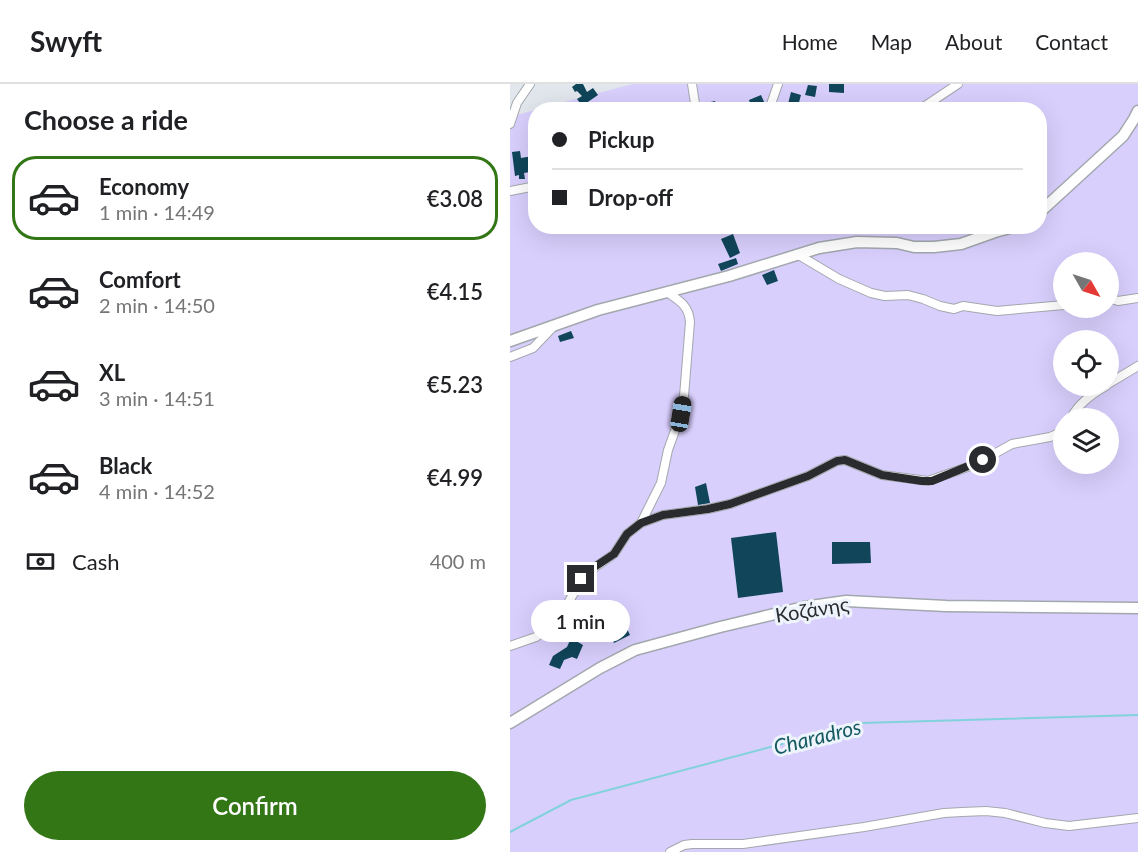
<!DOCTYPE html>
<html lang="en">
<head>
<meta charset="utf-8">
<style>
  body { margin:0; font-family:Lato,sans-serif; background:#f6f6f6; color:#202124; height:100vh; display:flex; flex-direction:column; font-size:22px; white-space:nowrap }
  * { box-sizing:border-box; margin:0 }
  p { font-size:20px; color:#757577 }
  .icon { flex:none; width:33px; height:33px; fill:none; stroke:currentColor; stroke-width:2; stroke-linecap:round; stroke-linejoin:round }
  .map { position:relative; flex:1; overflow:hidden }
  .drawer { display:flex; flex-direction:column; background:#fff; width:510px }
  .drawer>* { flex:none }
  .banner { position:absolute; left:18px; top:18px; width:519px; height:132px; border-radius:24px; box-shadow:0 6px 24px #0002; display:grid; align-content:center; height:132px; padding:0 24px; background:#fff }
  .needle { width:39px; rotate:129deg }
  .tools { position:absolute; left:543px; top:168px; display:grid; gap:12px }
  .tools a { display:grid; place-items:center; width:66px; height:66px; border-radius:50%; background:#fff; box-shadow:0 6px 24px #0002; font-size:30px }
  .end { position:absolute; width:27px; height:27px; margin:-14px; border:8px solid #292b2e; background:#fff; box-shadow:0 0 0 3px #fff }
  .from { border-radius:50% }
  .bubble { position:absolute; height:42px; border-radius:21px; background:#fff; box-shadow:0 6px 24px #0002; font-size:20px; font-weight:600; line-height:42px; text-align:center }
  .car { position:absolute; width:18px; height:36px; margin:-18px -9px; border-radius:8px; box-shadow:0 0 4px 2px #0007; background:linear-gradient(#222 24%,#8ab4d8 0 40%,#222 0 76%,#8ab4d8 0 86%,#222 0) }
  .banner b { display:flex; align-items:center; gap:21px; height:57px; font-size:22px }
  .banner b+b { border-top:2px solid #e0e0e0 }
  .banner i { width:15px; height:15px; background:#202124 }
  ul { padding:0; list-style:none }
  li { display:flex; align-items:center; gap:18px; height:84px; margin:0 12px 9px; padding:0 12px; border:3px solid transparent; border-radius:24px }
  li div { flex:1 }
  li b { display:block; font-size:22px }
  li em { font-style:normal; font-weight:600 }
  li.selected { border-color:#327615 }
  li>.icon { width:54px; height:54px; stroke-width:1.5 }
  h2 { padding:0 24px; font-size:27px; line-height:72px }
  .pay { display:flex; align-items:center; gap:15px; height:66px; padding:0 24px; font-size:22px }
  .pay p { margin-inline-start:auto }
  .cta { display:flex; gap:12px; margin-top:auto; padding:12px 24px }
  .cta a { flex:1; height:69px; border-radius:36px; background:#327615; color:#fff; font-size:24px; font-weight:600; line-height:69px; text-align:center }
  header { display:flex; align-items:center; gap:36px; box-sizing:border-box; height:84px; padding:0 30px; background:#fff; border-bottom:2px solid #e0e0e0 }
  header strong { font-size:28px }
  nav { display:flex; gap:33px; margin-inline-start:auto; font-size:21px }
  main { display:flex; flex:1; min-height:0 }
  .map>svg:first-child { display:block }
  .green { fill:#d9cffd; fill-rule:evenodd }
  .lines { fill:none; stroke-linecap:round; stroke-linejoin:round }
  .stream { stroke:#82d2dc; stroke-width:2 }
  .building { fill:#10455a }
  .minor-casing { stroke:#a2a8ae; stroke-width:10 }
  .tertiary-casing { stroke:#a2a8ae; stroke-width:13 }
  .minor { stroke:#fff; stroke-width:8 }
  .tertiary { stroke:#fff; stroke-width:10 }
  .route { stroke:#292b2e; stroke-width:8 }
  .labels { text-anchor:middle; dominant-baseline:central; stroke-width:6; stroke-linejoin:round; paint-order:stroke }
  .street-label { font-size:20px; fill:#292b2e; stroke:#eef4fb }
  .water-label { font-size:21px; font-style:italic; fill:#155961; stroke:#eef4fb }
</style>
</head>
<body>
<header>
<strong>Swyft</strong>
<nav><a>Home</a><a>Map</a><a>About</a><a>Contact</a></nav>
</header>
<main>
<section class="drawer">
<h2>Choose a ride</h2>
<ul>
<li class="selected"><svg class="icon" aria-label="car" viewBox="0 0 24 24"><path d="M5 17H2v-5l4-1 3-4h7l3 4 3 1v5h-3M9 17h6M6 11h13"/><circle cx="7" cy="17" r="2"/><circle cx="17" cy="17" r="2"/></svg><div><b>Economy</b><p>1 min · 14:49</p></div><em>€3.08</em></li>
<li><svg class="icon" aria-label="car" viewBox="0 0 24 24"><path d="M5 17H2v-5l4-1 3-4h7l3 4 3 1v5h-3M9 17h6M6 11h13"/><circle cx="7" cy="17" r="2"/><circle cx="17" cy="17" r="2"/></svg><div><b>Comfort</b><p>2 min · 14:50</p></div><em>€4.15</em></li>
<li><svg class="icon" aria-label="car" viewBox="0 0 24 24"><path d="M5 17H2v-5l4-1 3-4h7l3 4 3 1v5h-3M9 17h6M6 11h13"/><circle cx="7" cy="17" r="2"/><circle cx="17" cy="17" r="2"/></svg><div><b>XL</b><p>3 min · 14:51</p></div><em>€5.23</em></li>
<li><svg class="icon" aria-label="car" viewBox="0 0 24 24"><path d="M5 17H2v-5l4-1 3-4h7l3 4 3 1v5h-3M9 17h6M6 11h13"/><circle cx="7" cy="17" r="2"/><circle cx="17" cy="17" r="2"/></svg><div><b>Black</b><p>4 min · 14:52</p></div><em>€4.99</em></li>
</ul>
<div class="pay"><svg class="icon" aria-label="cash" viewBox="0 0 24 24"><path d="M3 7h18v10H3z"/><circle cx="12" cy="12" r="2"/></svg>Cash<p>400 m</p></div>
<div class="cta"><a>Confirm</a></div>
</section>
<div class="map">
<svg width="628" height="768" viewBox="0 0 628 768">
  <rect width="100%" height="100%" fill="#e1e7ed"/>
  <path class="green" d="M123 0H628V768H0V33L25 26 26 142H530V26L27 25ZM554 178H598V224H554ZM554 256H598V302H554ZM554 334H598V380H554Z"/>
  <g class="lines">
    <path class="stream" d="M0 748 61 716 351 639 628 631"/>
  </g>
  <g class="building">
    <path d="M66 0H73L77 8 83 4 88 11 72 22 67 15 72 12 67 7 65 8 62 3Z"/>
    <path d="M319 0H334V9L319 8Z"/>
    <path d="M298 1 307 2 305 13 295 11Z"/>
    <path d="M281 8 291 11 288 22 278 20Z"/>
    <path d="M251 11 255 20 242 25 239 16Z"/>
    <path d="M205 17 207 26H188L187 21Z"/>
    <path d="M10 67 11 74 23 72 24 78H26V87L14 89 15 95H9V91L5 92 2 68Z"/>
    <path d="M223 150 230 169 220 174 211 155Z"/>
    <path d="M226 174 228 180 211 187 208 180Z"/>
    <path d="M264 186 268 197 257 201 252 191Z"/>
    <path d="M61 247 64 254 50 258 48 252Z"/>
    <path d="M196 399 200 419 188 421 185 403Z"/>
    <path d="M266 448 273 508 228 514 221 454Z"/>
    <path d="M322 458H360L361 479 322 480Z"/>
    <path d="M113 537 120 551 104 559 96 544Z"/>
    <path d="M61 554 73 561 67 575 62 573 54 576 50 585 39 581 43 572 57 563Z"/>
  </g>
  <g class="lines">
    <g class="minor-casing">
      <g id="minor">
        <path d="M182 0 186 26"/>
        <path d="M259 26 268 0"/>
        <path d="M301 26H321"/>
        <path d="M409 26 448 0"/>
        <path d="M0 40 7 19 20 0"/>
        <path d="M0 107 26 102"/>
        <path d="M287 170 329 195 361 209 375 212 398 211 413 215 430 222 444 225 453 222 487 227 554 221"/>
        <path d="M598 214 608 217 628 214"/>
        <path d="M0 273 23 264 44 242"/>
        <path d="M598 300 628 282"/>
        <path d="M561 334C569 319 582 310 596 302"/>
        <path d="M131 439 151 399 158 366 171 330 174 312 180 238C179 222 170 217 157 208"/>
        <path d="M0 562 26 553 40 542 53 528 74 491 104 470 117 450 131 439 153 431 198 425 220 420 298 392 327 377 335 376 372 391 418 397 466 380 502 360 540 353 554 347"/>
        <path d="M160 768 174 761 182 760H233L354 743 434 729 452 728 476 727 495 729 535 739 559 742 628 734"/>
      </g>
    </g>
    <g class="tertiary-casing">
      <g id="tertiary">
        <path d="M530 128 613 52 624 35 628 27"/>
        <path d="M0 257 88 226 219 192 309 164 347 158 387 159 404 163H424L451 160 485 148 507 142"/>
        <path d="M0 639 90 584 125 566 210 543 294 523 336 517 436 522 628 524"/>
      </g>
    </g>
    <use href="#minor" class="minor"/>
    <use href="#tertiary" class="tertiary"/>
  </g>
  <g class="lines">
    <path class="route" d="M71 495 77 488 104 470 117 450 131 439 153 431 198 425 220 420 298 392 327 377 335 376 372 391 412 397H422L473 376"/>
  </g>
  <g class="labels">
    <g class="street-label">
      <text transform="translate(302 525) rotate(-9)">Κοζάνης</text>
    </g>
    <g class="water-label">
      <text transform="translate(307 652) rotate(-14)">Charadros</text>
    </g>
  </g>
</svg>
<div class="tools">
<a><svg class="needle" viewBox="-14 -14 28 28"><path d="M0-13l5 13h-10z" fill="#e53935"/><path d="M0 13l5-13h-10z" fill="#757577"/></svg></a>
<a><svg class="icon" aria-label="locate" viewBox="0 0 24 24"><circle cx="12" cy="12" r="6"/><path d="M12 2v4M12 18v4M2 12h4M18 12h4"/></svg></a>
<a><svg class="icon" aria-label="layers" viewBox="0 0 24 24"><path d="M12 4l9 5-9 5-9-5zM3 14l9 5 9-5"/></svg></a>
</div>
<i class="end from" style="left:473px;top:376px"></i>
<i class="end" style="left:71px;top:495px"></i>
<div class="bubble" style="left:21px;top:516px;width:99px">1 min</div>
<i class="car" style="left:171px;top:330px;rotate:9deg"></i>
<div class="banner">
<b><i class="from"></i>Pickup</b>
<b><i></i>Drop-off</b>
</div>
</div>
</main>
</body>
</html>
